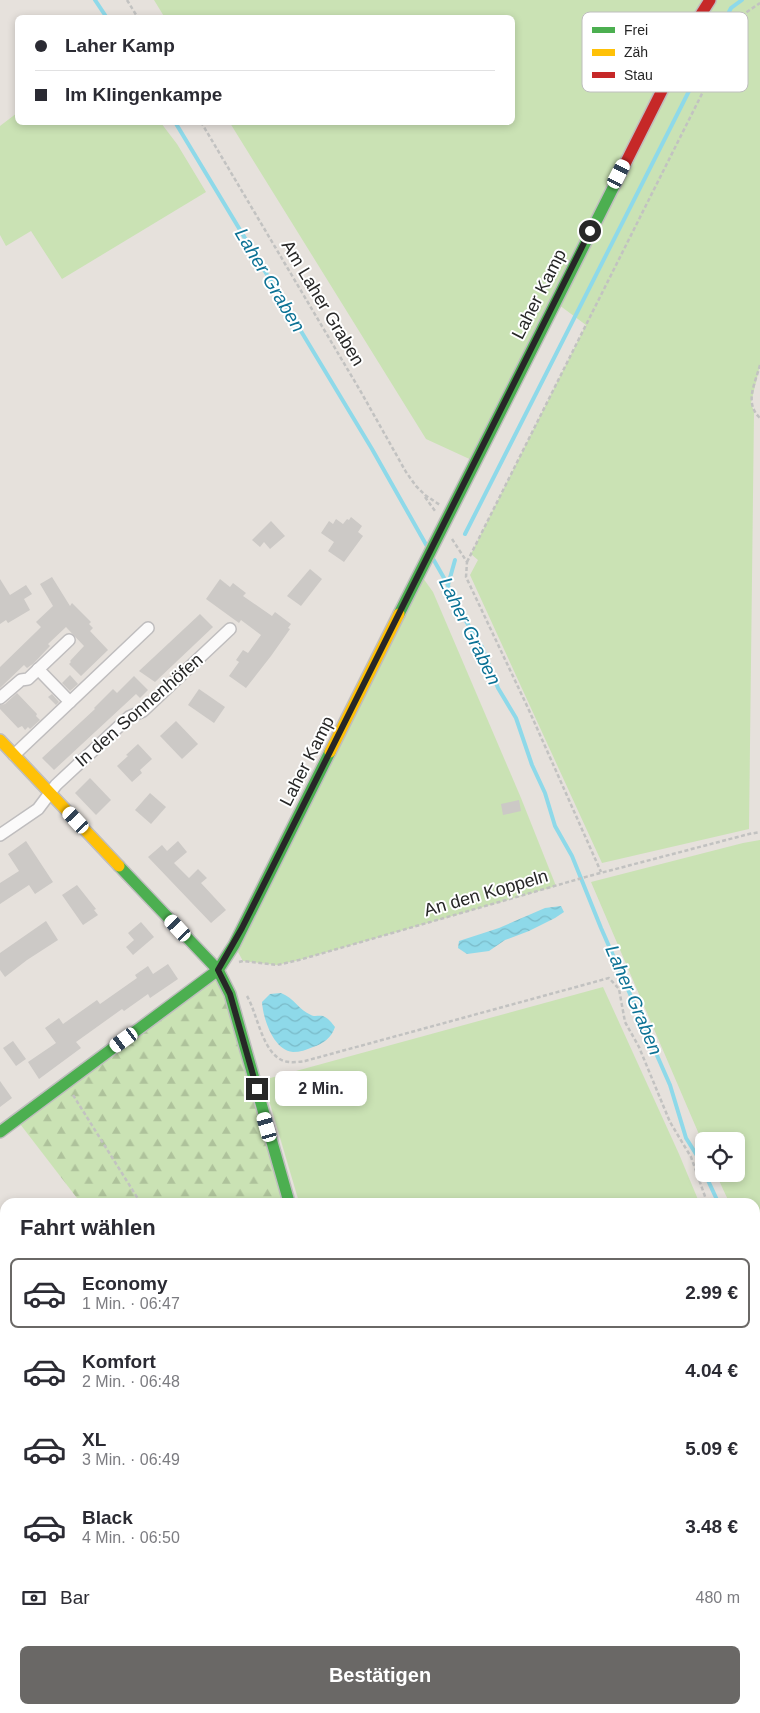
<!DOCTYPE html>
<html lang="de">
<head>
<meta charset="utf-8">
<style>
  body { margin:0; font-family:Helvetica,sans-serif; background:#f2f2f3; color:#2b2b33; height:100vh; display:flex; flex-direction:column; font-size:19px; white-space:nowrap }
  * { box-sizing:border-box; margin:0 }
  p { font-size:16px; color:#7c7c81 }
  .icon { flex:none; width:28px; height:28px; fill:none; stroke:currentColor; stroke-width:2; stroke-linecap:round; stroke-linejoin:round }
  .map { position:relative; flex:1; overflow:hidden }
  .side { position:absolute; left:0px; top:1198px; width:760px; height:516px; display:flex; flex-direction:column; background:#fff; border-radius:15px 15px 0 0; box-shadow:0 2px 8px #0003 }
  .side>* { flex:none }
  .top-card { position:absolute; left:15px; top:15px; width:500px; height:110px; border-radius:8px; box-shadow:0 2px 8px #0003; display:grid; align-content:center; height:110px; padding:0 20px; background:#fff }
  .buttons { position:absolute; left:695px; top:1132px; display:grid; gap:10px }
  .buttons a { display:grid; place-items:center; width:50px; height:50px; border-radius:8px; background:#fff; box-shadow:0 2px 8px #0003; font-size:25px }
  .end { position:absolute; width:22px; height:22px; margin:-11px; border:6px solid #272727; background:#fff; box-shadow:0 0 0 2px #fff }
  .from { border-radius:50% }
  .bubble { position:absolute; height:35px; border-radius:8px; background:#fff; box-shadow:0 2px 8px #0003; font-size:16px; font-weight:700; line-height:35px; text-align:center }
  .car { position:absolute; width:15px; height:30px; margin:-15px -8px; border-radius:6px; box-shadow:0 0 4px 1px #0007; background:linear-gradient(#fff 24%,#345 0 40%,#fff 0 76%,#345 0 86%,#fff 0) }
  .top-card b { display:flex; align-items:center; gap:18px; height:48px; font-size:19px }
  .top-card b+b { border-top:1px solid #e1e1e2 }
  .top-card i { width:12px; height:12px; background:#2b2b33 }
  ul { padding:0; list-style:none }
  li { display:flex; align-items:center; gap:15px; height:70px; margin:0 10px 8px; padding:0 10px; border:2px solid transparent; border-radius:8px }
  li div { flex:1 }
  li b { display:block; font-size:19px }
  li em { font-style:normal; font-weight:700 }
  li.selected { border-color:#6a6866 }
  li>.icon { width:45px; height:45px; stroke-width:1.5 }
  h2 { padding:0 20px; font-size:22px; line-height:60px }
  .pay { display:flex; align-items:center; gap:12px; height:55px; padding:0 20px; font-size:19px }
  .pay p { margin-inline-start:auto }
  .button { display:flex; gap:10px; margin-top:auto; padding:10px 20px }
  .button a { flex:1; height:58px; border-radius:8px; background:#6a6866; color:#fff; font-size:20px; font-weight:700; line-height:58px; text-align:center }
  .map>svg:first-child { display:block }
  .grass { fill:#cae2b4 }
  .forest { fill:url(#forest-firs) }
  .water { fill:url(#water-waves) }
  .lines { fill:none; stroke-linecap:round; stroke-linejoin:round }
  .stream { stroke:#8ed9e9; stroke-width:4 }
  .building { fill:#ccc9c6 }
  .lane-casing { stroke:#bfbdbe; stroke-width:8 }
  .street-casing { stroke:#bfbdbe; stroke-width:14 }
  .fast-casing { stroke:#bfbdbe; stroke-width:14 }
  .slow-casing { stroke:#bfbdbe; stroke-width:14 }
  .jam-casing { stroke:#bfbdbe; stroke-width:14 }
  .path { stroke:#c2c2c1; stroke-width:2.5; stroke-dasharray:4 2.5; stroke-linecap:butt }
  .lane { stroke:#fbfafa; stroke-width:5.5 }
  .street { stroke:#fbfafa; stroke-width:11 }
  .fast { stroke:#4caf50; stroke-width:11 }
  .slow { stroke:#ffc107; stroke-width:11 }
  .jam { stroke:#c62828; stroke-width:11 }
  .route { stroke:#272727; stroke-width:6 }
  .labels { text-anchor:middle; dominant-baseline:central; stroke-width:4; stroke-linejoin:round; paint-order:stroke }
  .street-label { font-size:18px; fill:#272727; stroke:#fff }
  .water-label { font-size:19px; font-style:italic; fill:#0c7295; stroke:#fff }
  .key { fill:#fff; stroke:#bebebe; stroke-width:1 }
  .key-label { font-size:14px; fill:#272727 }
</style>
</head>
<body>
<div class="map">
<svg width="760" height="1713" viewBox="0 0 760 1713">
  <defs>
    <pattern id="forest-firs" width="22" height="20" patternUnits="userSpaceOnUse" patternTransform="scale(1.25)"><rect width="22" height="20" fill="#cae2b4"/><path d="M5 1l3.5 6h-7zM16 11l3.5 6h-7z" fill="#aec29b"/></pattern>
    <pattern id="water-waves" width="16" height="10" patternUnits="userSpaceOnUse" patternTransform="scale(1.25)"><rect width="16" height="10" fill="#8ed9e9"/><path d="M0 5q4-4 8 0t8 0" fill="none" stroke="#7abac8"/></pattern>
  </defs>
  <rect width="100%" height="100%" fill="#e6e1dc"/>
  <g class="grass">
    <path d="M154 0H760V365L751 403 754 412 749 829 602 863 470 575 478 560 471 554 586 325 555 302 476 462 426 439 230 123 512 122V18H165Z"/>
    <path d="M17 113 18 122 161 123 177 144 206 192 62 279 31 231 6 246 0 235V126Z"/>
    <path d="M423 578 433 592 521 798 556 886 299 960 277 965 243 961 238 952Z"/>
    <path d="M760 840V1261L755 1252V1202H729L716 1174H736V1141H704V1146L591 882 743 843Z"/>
    <path d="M603 987 679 1154 699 1202H299L263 1080Z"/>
    <path d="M755 1350 760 1364V1698H755Z"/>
    <path d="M760 1704V1713H646L647 1709H755Z"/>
  </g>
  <g class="forest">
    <path d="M218 970 283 1202H80L17 1120Z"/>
    <path d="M536 1709H612L618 1713H537Z"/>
  </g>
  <g class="water">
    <path d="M561 906 564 912 555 918 529 931 505 940 489 951 467 954 458 948 459 941 499 928 545 908Z"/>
    <path d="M281 993C294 998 299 1010 311 1015 314 1017 319 1015 323 1016 328 1018 332 1023 335 1027 332 1037 323 1044 313 1047 306 1050 300 1052 293 1052 273 1050 263 1018 262 1002L270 994Z"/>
  </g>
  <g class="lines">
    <g class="stream">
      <path d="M95 0 107 18"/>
      <path d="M175 122 372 449 428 548"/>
      <path d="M465 534 731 8 742 0"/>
      <path d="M432 557 448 585 451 597 482 647 498 688 516 718 532 765 545 793 555 826 572 856 601 928 670 1085 686 1138 701 1162 704 1170"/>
      <path d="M448 585 455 560"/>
      <path d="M705 1174 718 1202"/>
      <path d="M755 1301 760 1316"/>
    </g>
  </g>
  <g class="building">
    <path d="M351 517 362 526 358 532 363 536 344 562 328 551 334 542 321 533 329 521 333 524 336 519 343 524 347 519 349 520Z"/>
    <path d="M271 521 285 536 270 549 264 542 260 547 252 540Z"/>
    <path d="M310 569 322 579 301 606 287 596Z"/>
    <path d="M52 577 70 606 72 603 91 622 89 624 93 628 90 631 108 650 81 676 69 664 71 662 70 661 84 646 66 627 48 644 50 646 34 663 27 668 24 665 0 688V667L36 632 41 627 36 622 53 606 40 584Z"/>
    <path d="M0 579 10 595 26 585 32 594 24 599 30 610 8 623 6 620 0 624Z"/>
    <path d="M220 579 230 587 233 583 246 593 243 596 272 616 275 612 291 624 288 628 290 629 271 656 246 688 229 676 239 662 236 660 243 650 248 653 261 635 241 620 239 623 206 599Z"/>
    <path d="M200 614 213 627 155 682 139 671Z"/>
    <path d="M70 675 78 684 70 691 62 683Z"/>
    <path d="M134 676 148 690 140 698 136 694 54 770 42 758 95 709 94 708 113 689 117 693Z"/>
    <path d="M199 689 225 707 214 723 188 705Z"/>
    <path d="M17 693 37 714 36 716 40 720 30 729 28 727 25 730 22 726 18 728 0 709V705L5 704Z"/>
    <path d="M52 694 59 702 56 705 48 697Z"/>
    <path d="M176 721 198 744 182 759 160 736Z"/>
    <path d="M138 744 152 759 140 770 142 773 132 782 117 766 128 756 126 755Z"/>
    <path d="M90 778 111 800 96 815 75 793Z"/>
    <path d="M150 793 166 807 151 824 135 810Z"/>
    <path d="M519 800 521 811 503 815 501 804Z"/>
    <path d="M26 841 53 882 35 894 29 885 0 904V883L19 871 8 854Z"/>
    <path d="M178 841 187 852 174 863 189 878 198 869 207 878 201 883 226 910 211 923 148 857 162 845 167 851Z"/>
    <path d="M77 885 96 909 94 910 98 915 83 925 62 895Z"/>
    <path d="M46 921 58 940 27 960 5 977 0 970V953Z"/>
    <path d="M141 922 154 937 133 955 126 947 134 940 128 933Z"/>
    <path d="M168 964 178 979 150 998 148 994 124 1011 122 1009 76 1042 81 1048 39 1079 28 1062 56 1043 45 1028 59 1018 63 1024 97 1000 100 1004 137 978 135 975 148 966 153 974Z"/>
    <path d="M13 1041 26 1059 16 1066 3 1048Z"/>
    <path d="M0 1081 12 1098 0 1107Z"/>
  </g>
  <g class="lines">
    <g class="lane-casing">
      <g id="lane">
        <path d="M0 1543 5 1549"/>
        <path d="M148 1709 152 1713"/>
      </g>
    </g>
    <g class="street-casing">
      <g id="street">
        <path d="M38 669 70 702"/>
        <path d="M0 698 21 680 28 679 69 640"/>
        <path d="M14 755 148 628"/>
        <path d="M0 835 38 809 56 785 129 717 143 711 230 629"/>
        <path d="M0 1605 5 1601"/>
        <path d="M755 1705 760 1704"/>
        <path d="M673 1709 689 1712 718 1709"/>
      </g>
    </g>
    <g class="fast-casing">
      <g id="fast">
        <path d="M399 614 625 164"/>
        <path d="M119 866 218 970 230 994 289 1202"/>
        <path d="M0 1132 218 970 234 945 330 752"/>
      </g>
    </g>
    <g class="slow-casing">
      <g id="slow">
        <path d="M0 740 119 866"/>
        <path d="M330 752 399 614"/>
      </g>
    </g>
    <g class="jam-casing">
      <path id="jam" d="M625 164 698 19 710 0"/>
    </g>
    <g class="path">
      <path d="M127 0 138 18"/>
      <path d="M201 122 361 392 406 472 416 486 425 495 440 505"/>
      <path d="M760 365C755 384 744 403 760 418"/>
      <path d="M425 497 435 511"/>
      <path d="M452 539 467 562 466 577 528 708 601 872"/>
      <path d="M467 562 741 16 760 3"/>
      <path d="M239 962 243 961 277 965 299 960 589 876 749 834 760 832"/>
      <path d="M247 996C258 1015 262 1053 284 1061 290 1063 299 1062 305 1061L609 978 619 989 625 1022 639 1047 670 1122 691 1157 707 1202"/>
      <path d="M73 1095 140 1202"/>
      <path d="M755 1326 760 1339"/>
      <path d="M641 1713 645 1709"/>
    </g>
    <use href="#lane" class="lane"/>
    <use href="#street" class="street"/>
    <use href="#fast" class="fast"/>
    <use href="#slow" class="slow"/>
    <use href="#jam" class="jam"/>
  </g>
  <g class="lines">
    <path class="route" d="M257 1089 230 994 218 970 242 928 590 231"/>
  </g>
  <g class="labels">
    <g class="street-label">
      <text transform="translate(539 294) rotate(-63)">Laher Kamp</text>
      <text transform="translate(323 303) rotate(59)">Am Laher Graben</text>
      <text transform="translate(139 710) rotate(-41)">In den Sonnenhöfen</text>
      <text transform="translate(307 761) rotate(-63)">Laher Kamp</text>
      <text transform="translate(486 893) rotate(-16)">An den Koppeln</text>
    </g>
    <g class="water-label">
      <text transform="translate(270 280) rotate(59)">Laher Graben</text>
      <text transform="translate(470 631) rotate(64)">Laher Graben</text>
      <text transform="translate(634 1000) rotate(67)">Laher Graben</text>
    </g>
  </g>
  <rect x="582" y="12" width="166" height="80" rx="8" class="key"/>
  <rect x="592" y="27" width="23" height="6" fill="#4caf50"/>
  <rect x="592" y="49" width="23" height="7" fill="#ffc107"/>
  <rect x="592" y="72" width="23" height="6" fill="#c62828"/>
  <g class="key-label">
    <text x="624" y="35">Frei</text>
    <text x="624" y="57">Zäh</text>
    <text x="624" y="80">Stau</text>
  </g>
</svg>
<div class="buttons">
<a><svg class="icon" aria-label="locate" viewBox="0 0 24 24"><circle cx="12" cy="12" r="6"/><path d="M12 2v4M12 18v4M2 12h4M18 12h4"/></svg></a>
</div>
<i class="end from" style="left:590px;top:231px"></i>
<i class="end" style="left:257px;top:1089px"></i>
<div class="bubble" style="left:275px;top:1071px;width:92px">2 Min.</div>
<i class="car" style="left:619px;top:174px;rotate:27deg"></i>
<i class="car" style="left:76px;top:820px;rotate:317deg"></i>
<i class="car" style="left:178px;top:928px;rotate:317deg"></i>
<i class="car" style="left:124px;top:1040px;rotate:234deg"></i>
<i class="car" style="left:267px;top:1127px;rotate:344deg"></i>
<div class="top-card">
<b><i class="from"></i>Laher Kamp</b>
<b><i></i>Im Klingenkampe</b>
</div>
<section class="side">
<h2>Fahrt wählen</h2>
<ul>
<li class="selected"><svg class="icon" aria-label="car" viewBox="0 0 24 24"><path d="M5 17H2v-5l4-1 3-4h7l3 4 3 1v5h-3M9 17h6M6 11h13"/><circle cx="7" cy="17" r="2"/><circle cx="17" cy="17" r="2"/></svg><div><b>Economy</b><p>1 Min. · 06:47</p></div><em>2.99 €</em></li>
<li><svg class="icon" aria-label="car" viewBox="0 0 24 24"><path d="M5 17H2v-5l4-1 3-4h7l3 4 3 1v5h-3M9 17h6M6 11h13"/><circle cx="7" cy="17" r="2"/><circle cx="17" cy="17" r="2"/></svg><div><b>Komfort</b><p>2 Min. · 06:48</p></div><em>4.04 €</em></li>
<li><svg class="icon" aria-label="car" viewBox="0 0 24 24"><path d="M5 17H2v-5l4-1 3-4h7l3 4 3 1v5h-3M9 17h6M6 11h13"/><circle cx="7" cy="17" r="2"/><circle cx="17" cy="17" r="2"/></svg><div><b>XL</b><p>3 Min. · 06:49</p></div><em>5.09 €</em></li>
<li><svg class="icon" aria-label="car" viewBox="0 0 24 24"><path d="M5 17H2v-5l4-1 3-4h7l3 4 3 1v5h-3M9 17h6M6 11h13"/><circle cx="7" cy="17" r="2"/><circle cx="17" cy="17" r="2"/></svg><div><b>Black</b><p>4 Min. · 06:50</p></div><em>3.48 €</em></li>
</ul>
<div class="pay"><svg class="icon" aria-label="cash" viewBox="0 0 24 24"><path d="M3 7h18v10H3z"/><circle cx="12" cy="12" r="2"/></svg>Bar<p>480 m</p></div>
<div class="button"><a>Bestätigen</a></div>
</section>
</div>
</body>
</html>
